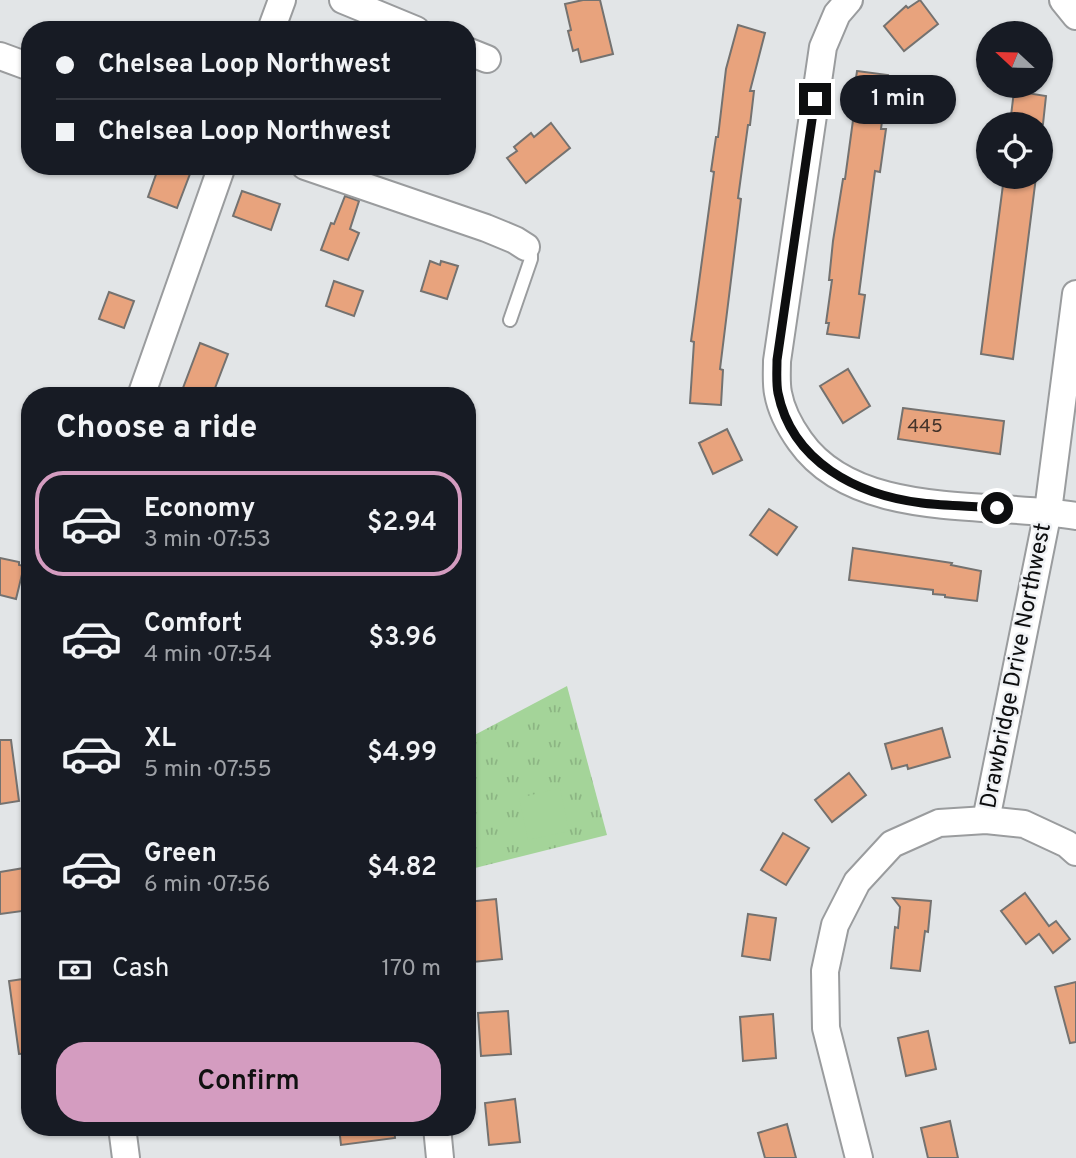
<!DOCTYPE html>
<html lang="en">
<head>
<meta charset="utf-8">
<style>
  body { margin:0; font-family:Overpass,sans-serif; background:#242831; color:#f1f3f6; height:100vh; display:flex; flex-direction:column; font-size:26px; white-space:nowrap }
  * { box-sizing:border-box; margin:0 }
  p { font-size:23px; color:#9ea1a6 }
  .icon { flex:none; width:38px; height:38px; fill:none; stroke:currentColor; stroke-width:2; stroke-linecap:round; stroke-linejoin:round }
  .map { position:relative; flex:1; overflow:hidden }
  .panel { position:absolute; left:21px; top:387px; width:455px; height:749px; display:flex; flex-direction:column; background:#171b24; border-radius:28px; box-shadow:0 2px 5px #0004 }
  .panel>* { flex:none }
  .banner { position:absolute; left:21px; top:21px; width:455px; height:154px; border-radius:28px; box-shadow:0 2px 5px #0004; display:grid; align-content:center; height:154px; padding:0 35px; background:#171b24 }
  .needle { width:46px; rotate:292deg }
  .buttons { position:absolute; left:976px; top:21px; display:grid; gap:14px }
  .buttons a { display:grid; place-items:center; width:77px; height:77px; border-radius:50%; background:#171b24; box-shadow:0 2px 5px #0004; font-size:35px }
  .end { position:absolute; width:32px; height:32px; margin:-16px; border:9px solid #0d0e0f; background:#fff; box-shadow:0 0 0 4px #fff }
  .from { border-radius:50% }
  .bubble { position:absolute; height:49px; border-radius:24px; background:#171b24; box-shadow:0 2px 5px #0004; font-size:23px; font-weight:600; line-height:49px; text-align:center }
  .banner b { display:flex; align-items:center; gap:24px; height:66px; font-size:26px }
  .banner b+b { border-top:2px solid #363941 }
  .banner i { width:18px; height:18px; background:#f1f3f6 }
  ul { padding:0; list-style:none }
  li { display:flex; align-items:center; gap:21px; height:105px; margin:0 14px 10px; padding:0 21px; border:4px solid transparent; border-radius:28px }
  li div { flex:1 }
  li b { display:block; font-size:26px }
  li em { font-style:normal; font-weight:600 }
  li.active { border-color:#d49cc0 }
  li>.icon { width:63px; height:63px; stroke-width:1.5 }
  h2 { padding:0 35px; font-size:32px; line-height:84px }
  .pay { display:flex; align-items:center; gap:18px; height:77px; padding:0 35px; font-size:26px }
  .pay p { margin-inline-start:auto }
  .primary-button { display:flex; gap:14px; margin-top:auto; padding:14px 35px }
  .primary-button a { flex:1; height:80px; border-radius:28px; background:#d49cc0; color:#111; font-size:28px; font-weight:600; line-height:80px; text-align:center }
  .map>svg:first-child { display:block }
  .park { fill:url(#park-tufts) }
  .garden { fill:#a4d499 }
  .building { fill:#e8a37d; stroke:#747270; stroke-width:2 }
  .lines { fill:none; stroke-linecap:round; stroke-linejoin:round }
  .service-casing { stroke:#9a9c9e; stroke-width:16 }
  .minor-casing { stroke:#9a9c9e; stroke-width:30 }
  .service { stroke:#fff; stroke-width:12 }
  .minor { stroke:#fff; stroke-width:26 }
  .route { stroke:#0d0e0f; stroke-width:9 }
  .labels { text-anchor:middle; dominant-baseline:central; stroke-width:5; stroke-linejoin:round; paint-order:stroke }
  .number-label { font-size:19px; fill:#44332a }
  .street-label { font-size:23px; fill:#0d0e0f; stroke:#f0f2f5 }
</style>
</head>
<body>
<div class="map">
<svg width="1076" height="1158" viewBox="0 0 1076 1158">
  <defs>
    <pattern id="park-tufts" width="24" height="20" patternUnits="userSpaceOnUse" patternTransform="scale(1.75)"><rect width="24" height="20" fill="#a4d499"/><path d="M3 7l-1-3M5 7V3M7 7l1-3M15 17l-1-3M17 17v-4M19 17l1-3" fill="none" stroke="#8cb583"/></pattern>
  </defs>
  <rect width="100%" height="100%" fill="#e2e5e7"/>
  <path class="park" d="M567 686 607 835 467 870V739Z"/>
  <path class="garden" d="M560 788 569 831 528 840 519 798Z"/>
  <g class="building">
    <path d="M583 0H600L613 54 581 62 578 49 573 51 568 31 571 30 565 4Z"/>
    <path d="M920 0 938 24 904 51 884 26 906 6 908 8Z"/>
    <path d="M738 25 765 33 750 91H754L750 125H748L738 198 741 199 720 369 723 370 721 405 690 403 694 342 691 341 714 172 711 171 716 137H718L726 69Z"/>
    <path d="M857 71 888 75 881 129H886L880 172 875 171 859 294 865 295 859 338 827 334 829 323H826L832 280H829L833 241 843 179H845L854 113H851Z"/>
    <path d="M1014 91 1046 96 1043 124H1010Z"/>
    <path d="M551 123 570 148 526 183 507 158 517 151 514 147 531 133 534 137Z"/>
    <path d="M159 166H193L177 208 148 197Z"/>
    <path d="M1004 177H1036L1013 359 981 354Z"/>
    <path d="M242 191 280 204 271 230 233 216Z"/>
    <path d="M345 196 359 201 350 229 359 233 348 260 321 250 331 223 334 224Z"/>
    <path d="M430 261 440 265 441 261 458 266 447 299 421 291Z"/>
    <path d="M334 281 363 291 354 316 326 306Z"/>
    <path d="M109 292 134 301 124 328 99 319Z"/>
    <path d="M200 343 228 354 212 396H202L183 388Z"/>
    <path d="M848 369 870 406 843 423 820 386Z"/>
    <path d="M903 408 1004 421 1000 454 898 439Z"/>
    <path d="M727 429 742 460 713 474 699 443Z"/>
    <path d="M769 509 797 527 777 555 750 535Z"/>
    <path d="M853 548 952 563 951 565 981 571 977 601 945 597V595L933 594V590L849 580Z"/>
    <path d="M0 558 19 562V565L24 566 16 599 0 595Z"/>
    <path d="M942 728 950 757 908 769 907 765 892 769 885 744Z"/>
    <path d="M0 740H11L19 801 0 804Z"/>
    <path d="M849 773 866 795 832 822 815 800Z"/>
    <path d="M783 833 809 848 786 885 761 870Z"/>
    <path d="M24 868 30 910 0 914V872Z"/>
    <path d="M1025 893 1049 926 1056 921 1070 939 1053 953 1039 934 1026 944 1001 911Z"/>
    <path d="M893 898 931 901 928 932 925 931 920 971 891 968 895 927 898 928 900 907Z"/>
    <path d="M496 899 502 959 473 962 467 902Z"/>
    <path d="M748 914 776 918 770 960 742 956Z"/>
    <path d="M30 978V1053L19 1054 9 981Z"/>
    <path d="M1076 982V1042L1070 1043 1055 987Z"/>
    <path d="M508 1011 511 1054 481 1056 478 1013Z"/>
    <path d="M773 1014 776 1058 743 1061 740 1017Z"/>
    <path d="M928 1031 936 1069 906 1076 898 1038Z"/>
    <path d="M515 1099 520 1142 489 1145 485 1103Z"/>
    <path d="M950 1121 958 1158H928L921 1128Z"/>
    <path d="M787 1124 796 1158H765L758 1133Z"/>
    <path d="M339 1127H394L395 1138 341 1145Z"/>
  </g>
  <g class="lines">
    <g class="service-casing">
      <path id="service" d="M510 320 531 259V256L526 247"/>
    </g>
    <g class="minor-casing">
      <g id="minor">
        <path d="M343 0 416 30"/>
        <path d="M849 0 837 14 823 47 777 361C777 371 776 383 778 393 781 410 790 427 800 441 856 521 990 501 1076 516"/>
        <path d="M1063 0 1076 16"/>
        <path d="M271 30 282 0"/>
        <path d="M467 51 487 59"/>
        <path d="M0 56 30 67"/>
        <path d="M305 166 486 228 515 240 526 247"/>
        <path d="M141 396 222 166"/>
        <path d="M986 820 1048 511 1076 294"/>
        <path d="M122 1127 126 1158"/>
        <path d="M437 1127 440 1158"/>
        <path d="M859 1158 826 1028 825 971 835 925 857 882 892 844 939 823 986 820 1024 824 1067 844 1076 852"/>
      </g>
    </g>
    <use href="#service" class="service"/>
    <use href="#minor" class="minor"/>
  </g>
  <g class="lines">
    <path class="route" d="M815 99 777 360C777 371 776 383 778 393 792 462 857 495 922 503 946 506 972 506 997 508"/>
  </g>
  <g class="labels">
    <g class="number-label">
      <text x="925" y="427">445</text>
    </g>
    <g class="street-label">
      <text transform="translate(1017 666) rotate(-79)">Drawbridge Drive Northwest</text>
    </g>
  </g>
</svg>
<div class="buttons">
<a><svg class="needle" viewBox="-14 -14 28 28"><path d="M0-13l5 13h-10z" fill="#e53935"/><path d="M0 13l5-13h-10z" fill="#9ea1a6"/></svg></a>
<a><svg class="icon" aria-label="locate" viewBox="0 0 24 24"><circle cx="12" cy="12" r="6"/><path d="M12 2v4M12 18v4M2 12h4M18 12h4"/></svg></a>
</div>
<i class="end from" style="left:997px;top:508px"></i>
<i class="end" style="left:815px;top:99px"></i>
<div class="bubble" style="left:840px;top:75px;width:116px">1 min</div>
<div class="banner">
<b><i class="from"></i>Chelsea Loop Northwest</b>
<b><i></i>Chelsea Loop Northwest</b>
</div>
<section class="panel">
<h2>Choose a ride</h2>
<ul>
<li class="active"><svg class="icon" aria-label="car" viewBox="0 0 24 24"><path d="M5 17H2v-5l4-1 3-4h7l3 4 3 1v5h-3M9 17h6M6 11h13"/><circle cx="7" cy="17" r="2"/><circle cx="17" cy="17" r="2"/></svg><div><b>Economy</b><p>3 min · 07:53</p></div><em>$2.94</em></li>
<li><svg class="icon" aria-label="car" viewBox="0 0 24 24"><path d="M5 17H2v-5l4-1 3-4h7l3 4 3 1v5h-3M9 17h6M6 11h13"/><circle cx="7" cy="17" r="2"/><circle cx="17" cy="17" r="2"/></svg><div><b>Comfort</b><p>4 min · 07:54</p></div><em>$3.96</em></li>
<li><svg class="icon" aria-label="car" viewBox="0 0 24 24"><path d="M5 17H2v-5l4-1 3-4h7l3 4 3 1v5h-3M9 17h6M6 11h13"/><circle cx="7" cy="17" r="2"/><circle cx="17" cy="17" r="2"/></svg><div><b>XL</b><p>5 min · 07:55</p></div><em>$4.99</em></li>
<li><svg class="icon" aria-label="car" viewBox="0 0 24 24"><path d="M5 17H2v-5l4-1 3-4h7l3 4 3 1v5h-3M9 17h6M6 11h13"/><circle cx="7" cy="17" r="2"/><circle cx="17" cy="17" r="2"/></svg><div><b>Green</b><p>6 min · 07:56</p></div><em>$4.82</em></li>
</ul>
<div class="pay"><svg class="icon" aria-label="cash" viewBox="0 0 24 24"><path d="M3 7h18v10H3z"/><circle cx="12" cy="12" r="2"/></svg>Cash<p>170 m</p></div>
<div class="primary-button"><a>Confirm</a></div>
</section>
</div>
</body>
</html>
